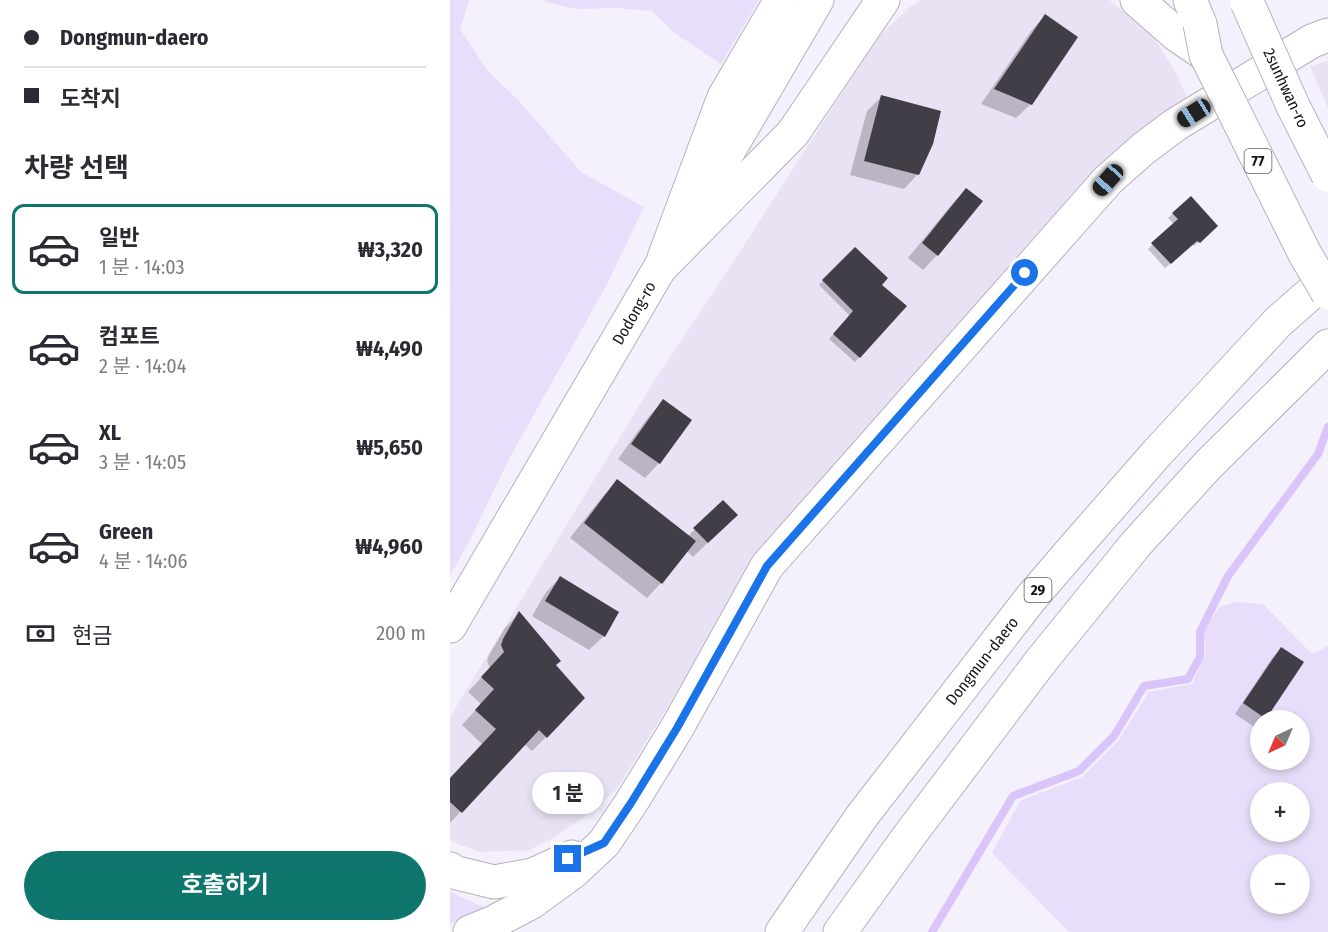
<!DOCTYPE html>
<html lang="ko">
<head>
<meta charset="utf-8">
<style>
  body { margin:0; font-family:"Fira Sans Condensed","Noto Sans KR",sans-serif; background:#f2f2f3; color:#2b2b33; height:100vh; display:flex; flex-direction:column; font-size:22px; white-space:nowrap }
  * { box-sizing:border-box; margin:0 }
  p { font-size:20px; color:#7c7c81 }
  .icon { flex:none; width:33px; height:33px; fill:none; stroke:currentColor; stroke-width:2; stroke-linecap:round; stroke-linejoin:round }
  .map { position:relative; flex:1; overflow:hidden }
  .drawer { display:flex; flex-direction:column; background:#fff; width:450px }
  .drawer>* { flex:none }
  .banner { display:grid; align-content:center; height:132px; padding:0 24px; background:#fff }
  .needle { width:39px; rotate:224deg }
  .buttons { position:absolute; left:800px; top:710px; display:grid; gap:12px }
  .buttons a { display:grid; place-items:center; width:60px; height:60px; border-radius:50%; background:#fff; box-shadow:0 3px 9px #0003; font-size:30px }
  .end { position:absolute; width:27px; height:27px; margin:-14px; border:8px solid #1a73e8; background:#fff; box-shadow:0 0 0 3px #fff }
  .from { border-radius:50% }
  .bubble { position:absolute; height:42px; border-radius:21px; background:#fff; box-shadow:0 3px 9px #0003; font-size:20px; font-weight:700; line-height:42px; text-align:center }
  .car { position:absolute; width:18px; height:36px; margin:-18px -9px; border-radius:8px; box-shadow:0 0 4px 2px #0007; background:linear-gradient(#222 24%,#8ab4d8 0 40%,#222 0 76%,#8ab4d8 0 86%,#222 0) }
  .banner b { display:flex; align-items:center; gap:21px; height:57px; font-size:22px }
  .banner b+b { border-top:2px solid #e1e1e2 }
  .banner i { width:15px; height:15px; background:#2b2b33 }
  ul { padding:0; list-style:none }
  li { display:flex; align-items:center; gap:18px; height:90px; margin:0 12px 9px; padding:0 12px; border:3px solid transparent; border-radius:12px }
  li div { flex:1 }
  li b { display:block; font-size:22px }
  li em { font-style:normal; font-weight:700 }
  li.active { border-color:#0f766e }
  li>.icon { width:54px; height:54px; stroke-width:1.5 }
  h2 { padding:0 24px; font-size:27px; line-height:72px }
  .pay { display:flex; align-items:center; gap:15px; height:66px; padding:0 24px; font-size:22px }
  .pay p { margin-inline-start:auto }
  .primary-button { display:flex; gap:12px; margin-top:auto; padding:12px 24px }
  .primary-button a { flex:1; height:69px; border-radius:36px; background:#0f766e; color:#fff; font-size:24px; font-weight:700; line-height:69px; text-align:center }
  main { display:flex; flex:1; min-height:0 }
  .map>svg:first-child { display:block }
  .built { fill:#e9e2f4 }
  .green { fill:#e8ddfa; fill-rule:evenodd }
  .shadow { fill:#0003 }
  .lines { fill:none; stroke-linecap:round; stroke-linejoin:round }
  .stream { stroke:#dac5fa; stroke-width:8 }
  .building { fill:#413e47 }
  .major-casing { stroke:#b6b2bd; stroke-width:35 }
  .highway-casing { stroke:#b6b2bd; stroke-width:35 }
  .major { stroke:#fff; stroke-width:33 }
  .highway { stroke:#fff; stroke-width:33 }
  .highway-bridge-casing { stroke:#b6b2bd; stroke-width:35; stroke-linecap:butt }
  .highway-bridge { stroke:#fff; stroke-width:33 }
  .route { stroke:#1a73e8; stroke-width:8 }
  .labels { text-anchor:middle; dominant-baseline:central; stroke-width:6; stroke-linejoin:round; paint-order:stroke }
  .shield { fill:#fff; stroke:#5c5a5d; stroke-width:1.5 }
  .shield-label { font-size:15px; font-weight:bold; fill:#161418 }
  .street-label { font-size:16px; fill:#161418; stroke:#fff }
</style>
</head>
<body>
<main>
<section class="drawer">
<div class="banner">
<b><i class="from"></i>Dongmun-daero</b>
<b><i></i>도착지</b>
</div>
<h2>차량 선택</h2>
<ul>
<li class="active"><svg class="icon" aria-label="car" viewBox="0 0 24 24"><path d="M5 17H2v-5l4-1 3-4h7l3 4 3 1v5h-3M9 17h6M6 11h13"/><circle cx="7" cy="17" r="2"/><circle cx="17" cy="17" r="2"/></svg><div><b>일반</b><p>1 분 · 14:03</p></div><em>₩3,320</em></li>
<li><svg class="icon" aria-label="car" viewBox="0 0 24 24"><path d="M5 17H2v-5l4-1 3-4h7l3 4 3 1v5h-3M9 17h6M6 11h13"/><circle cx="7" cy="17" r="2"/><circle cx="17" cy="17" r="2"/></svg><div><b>컴포트</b><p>2 분 · 14:04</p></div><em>₩4,490</em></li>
<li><svg class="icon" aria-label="car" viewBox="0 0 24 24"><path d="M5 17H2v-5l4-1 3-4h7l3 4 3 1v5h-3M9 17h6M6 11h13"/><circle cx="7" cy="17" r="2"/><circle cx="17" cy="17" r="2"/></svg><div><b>XL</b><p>3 분 · 14:05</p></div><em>₩5,650</em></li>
<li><svg class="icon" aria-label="car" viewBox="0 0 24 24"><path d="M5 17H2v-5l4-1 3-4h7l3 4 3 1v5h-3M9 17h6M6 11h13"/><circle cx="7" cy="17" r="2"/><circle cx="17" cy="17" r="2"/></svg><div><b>Green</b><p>4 분 · 14:06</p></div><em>₩4,960</em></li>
</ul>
<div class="pay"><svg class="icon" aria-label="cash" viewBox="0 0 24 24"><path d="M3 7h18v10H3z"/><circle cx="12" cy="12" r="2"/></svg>현금<p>200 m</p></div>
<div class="primary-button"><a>호출하기</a></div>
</section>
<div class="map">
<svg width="878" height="932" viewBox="0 0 878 932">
  <rect width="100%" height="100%" fill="#f4f0fc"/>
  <g class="built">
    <path d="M471 0H659L696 29 708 44 726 73 738 100 645 172 593 227 419 427 310 558 167 789 138 814 103 838 79 850 31 852 7 844 0 840V717L201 386 271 281 427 38 460 7Z"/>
    <path d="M878 61V108L860 66Z"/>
  </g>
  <g class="green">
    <path d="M0 0H19L10 29 37 70 70 102 131 172 194 207 156 286 60 457 21 538 0 576Z"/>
    <path d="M95 0H309L271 64 225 33 202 11 167 8 126 9 96 2Z"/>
    <path d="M787 602 813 604 862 654 878 646V932H619L542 853 570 801 632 777 669 740 699 692 742 684 755 656 754 631 769 607ZM810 720H849V759H810ZM810 792H849V831H810ZM810 864H849V903H810Z"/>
    <path d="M0 890 10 897 37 908 0 924Z"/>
  </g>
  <g class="shadow">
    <path d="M595 16 581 104 566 118 531 104 581 31Z"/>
    <path d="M431 97 468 174 454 189 400 175 417 111Z"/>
    <path d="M516 190 487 255 473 270 458 258 502 204Z"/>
    <path d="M740 198 766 226 744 246 742 244 715 268 698 249 724 224 718 218Z"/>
    <path d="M405 249 430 285 454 306 405 362 379 339 400 316 369 285Z"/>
    <path d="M213 401 240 420 209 463 195 478 168 459 199 416Z"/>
    <path d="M168 481 238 536 273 502 286 515 243 557 237 551 211 583 197 598 120 538 153 496Z"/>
    <path d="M110 578 154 636 139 650 82 616 96 592Z"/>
    <path d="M69 613 104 665 96 737 82 751 74 744 0 823V779L32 744 12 725 31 704 18 692 40 668 37 661 39 655 55 628Z"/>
    <path d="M831 649 815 718 813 720H810V723L806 728 785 714 822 658Z"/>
  </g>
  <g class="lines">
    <path class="stream" d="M482 932 563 796 629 771 664 736 694 686 738 679 750 657V632L778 576 868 454 878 427"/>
  </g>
  <g class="building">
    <path d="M595 14 628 37 582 105 544 89Z"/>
    <path d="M431 95 491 111 483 144 469 175 414 161Z"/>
    <path d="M516 188 533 201 488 256 472 243Z"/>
    <path d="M741 196 768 226 750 243 747 241 721 264 701 243 728 219 722 213Z"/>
    <path d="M405 247 438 278 432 285 457 306 410 358 383 334 403 311 372 280Z"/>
    <path d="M213 399 242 420 210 464 181 444Z"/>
    <path d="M167 479 246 541 212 584 134 523Z"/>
    <path d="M273 500 288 515 258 543 243 528Z"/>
    <path d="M110 576 169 612 155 637 95 601Z"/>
    <path d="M69 611 111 661 106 665 135 698 97 738 89 730 12 813 0 802V778L46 729 25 710 44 689 31 677 54 652 51 645 53 639Z"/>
    <path d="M831 647 854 662 816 719 793 703Z"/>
  </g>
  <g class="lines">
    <g class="major-casing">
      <g id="major">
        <path d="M0 626 367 0"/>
        <path d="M0 869 3 872 44 882 83 875 122 857"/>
        <path d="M20 932 42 923 82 902 123 872 154 843 181 803 227 728 317 566 658 180 693 149 725 125 862 41 878 35"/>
        <path d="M332 932 412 816 581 598 624 548 707 453 828 322 878 278"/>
        <path d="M390 932 459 836 591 661 686 544 758 465 878 346"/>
      </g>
    </g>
    <g class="highway-casing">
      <g id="highway">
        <path d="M687 0 727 35 756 55"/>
        <path d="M740 0 750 24"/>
        <path d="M214 258 274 97 331 0"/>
        <path d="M210 268 343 133 433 0"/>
      </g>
    </g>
    <use href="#major" class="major"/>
    <use href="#highway" class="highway"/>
    <g class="highway-bridge-casing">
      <g id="highway-bridge">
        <path d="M797 2 843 106 878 175"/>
        <path d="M750 24 756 55 855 254 878 293"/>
      </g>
    </g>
    <use href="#highway-bridge" class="highway-bridge"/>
  </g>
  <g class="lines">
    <path class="route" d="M118 859 154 843 181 803 227 728 317 566 575 273"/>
  </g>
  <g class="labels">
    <g class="shield">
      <rect x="794.5" y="149" width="27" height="24" rx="4.5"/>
      <rect x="574.5" y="578" width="27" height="24" rx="4.5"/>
    </g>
    <g class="shield-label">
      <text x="808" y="161">77</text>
      <text x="588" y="590">29</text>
    </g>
    <g class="street-label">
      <text transform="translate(836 88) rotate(65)">2sunhwan-ro</text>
      <text transform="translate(184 313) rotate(-60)">Dodong-ro</text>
      <text transform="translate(532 661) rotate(-52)">Dongmun-daero</text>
    </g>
  </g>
</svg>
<div class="buttons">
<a><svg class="needle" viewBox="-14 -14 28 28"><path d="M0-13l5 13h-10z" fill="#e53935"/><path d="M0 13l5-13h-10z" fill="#7c7c81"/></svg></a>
<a>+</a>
<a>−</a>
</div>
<i class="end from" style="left:575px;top:273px"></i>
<i class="end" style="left:118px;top:859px"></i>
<div class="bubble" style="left:82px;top:772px;width:72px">1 분</div>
<i class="car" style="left:744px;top:113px;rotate:238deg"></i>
<i class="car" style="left:658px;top:180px;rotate:222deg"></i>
</div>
</main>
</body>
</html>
